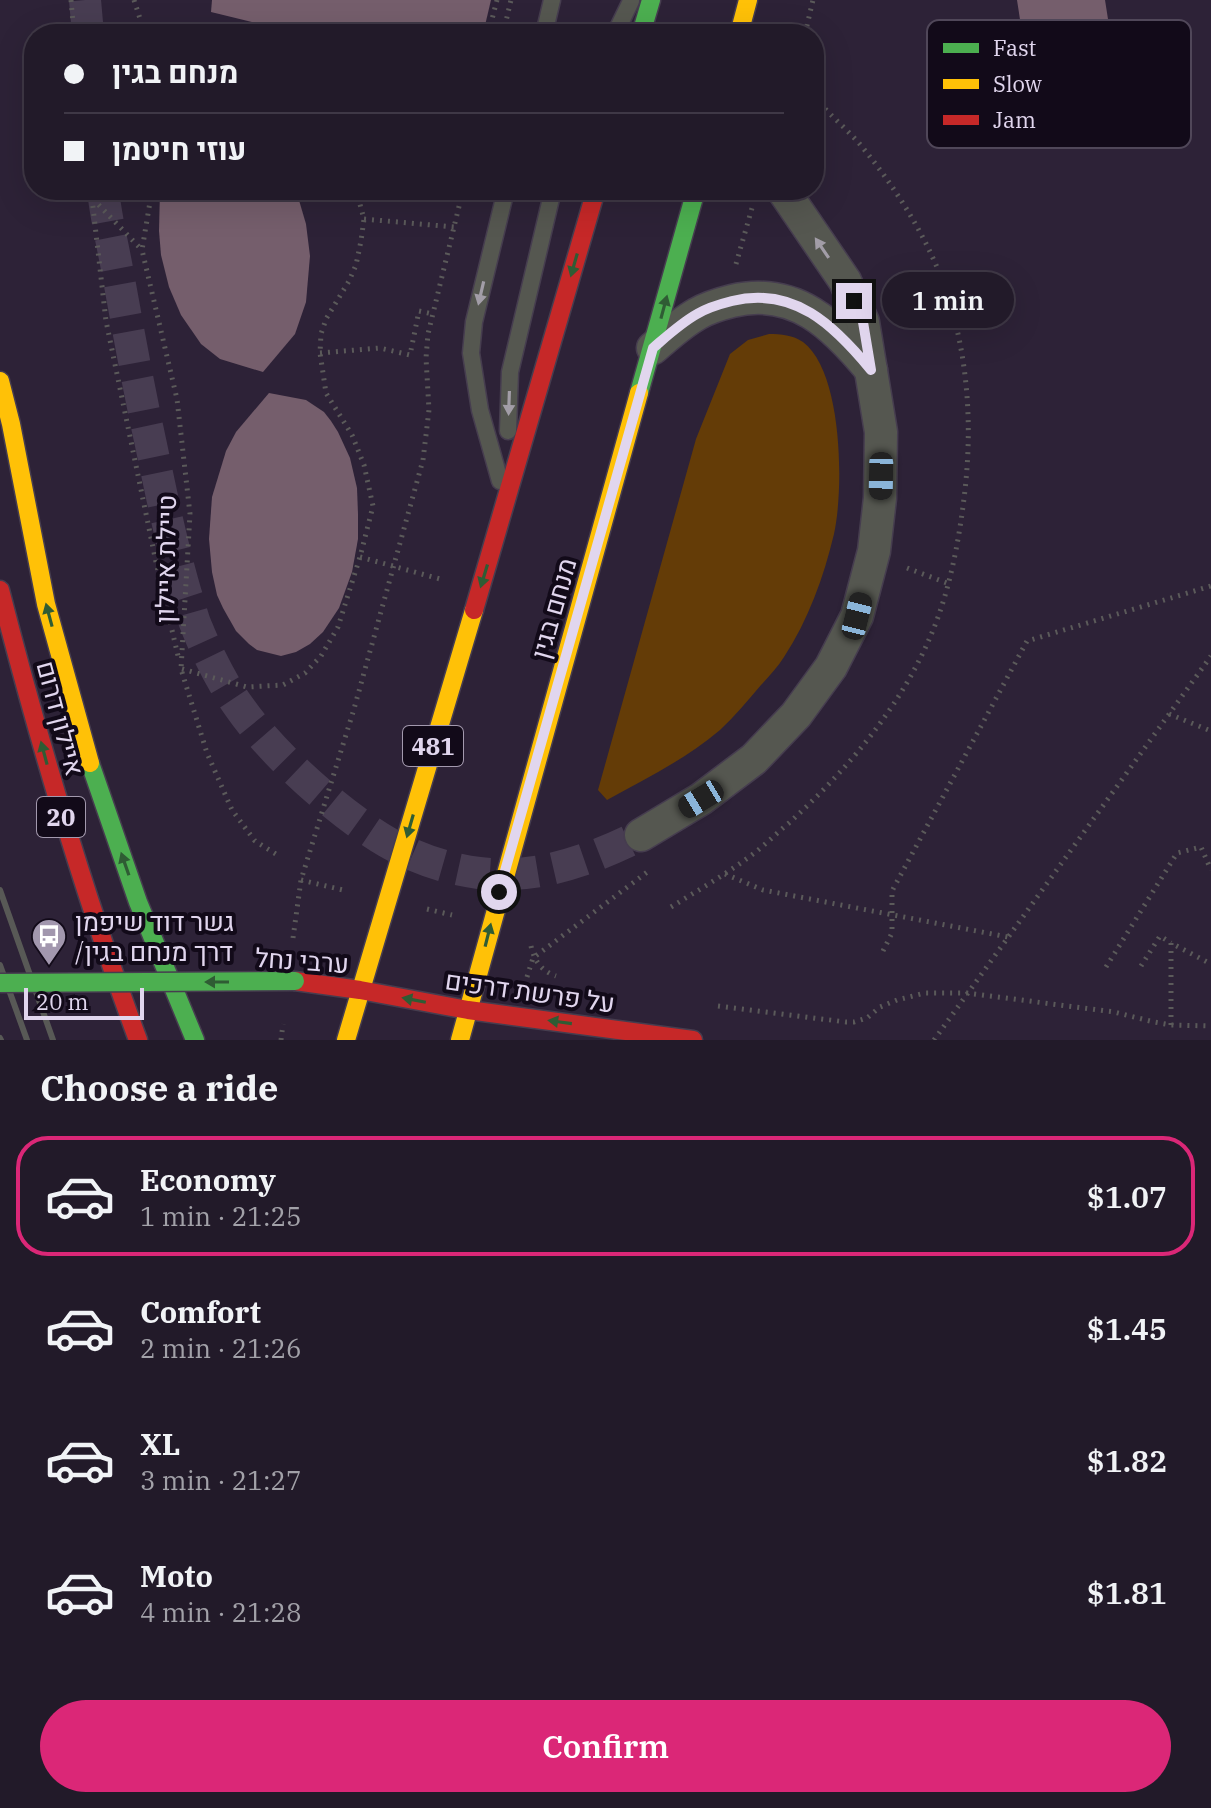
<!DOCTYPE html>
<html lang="en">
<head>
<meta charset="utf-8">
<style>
  body { margin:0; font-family:"IBM Plex Serif",Heebo,serif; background:#2e2735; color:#f1f3f6; height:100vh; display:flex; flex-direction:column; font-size:30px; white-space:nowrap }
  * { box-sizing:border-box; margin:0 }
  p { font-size:26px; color:#a2a1a8 }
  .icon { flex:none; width:44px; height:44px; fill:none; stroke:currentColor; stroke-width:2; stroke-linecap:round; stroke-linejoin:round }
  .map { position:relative; height:1040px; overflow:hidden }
  .drawer { display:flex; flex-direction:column; background:#221a29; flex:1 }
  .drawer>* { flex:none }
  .top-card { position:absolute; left:24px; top:24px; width:800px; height:176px; border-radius:32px; box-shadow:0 8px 32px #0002,0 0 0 2px #3f3846; display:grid; align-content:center; height:176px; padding:0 40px; background:#221a29 }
  .scale { position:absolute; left:24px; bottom:20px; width:120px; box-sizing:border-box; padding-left:8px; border:4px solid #e1d6ee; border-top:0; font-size:22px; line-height:28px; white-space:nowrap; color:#e1d6ee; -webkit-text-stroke:6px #120a19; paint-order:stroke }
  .end { position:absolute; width:36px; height:36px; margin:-18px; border:10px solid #e1d6ee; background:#111; box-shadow:0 0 0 4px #111 }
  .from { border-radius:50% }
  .bubble { position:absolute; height:56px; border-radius:28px; background:#221a29; box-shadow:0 8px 32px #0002,0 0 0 2px #3f3846; font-size:26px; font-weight:600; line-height:56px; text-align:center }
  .car { position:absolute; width:24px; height:48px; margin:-24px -12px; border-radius:10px; box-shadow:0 0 6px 2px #0007; background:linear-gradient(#222 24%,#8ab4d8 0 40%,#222 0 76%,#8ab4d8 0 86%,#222 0) }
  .top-card b { display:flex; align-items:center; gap:28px; height:76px; font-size:30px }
  .top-card b+b { border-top:2px solid #3f3846 }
  .top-card i { width:20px; height:20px; background:#f1f3f6 }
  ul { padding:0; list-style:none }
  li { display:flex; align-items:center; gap:24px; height:120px; margin:0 16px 12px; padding:0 24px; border:4px solid transparent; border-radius:32px }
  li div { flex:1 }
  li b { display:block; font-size:30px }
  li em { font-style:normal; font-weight:600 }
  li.selected { border-color:#db2777 }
  li>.icon { width:72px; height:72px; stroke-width:1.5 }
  h2 { padding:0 40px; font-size:36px; line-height:96px }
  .action { display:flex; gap:16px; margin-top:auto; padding:16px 40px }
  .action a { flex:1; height:92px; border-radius:48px; background:#db2777; color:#fff; font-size:32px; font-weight:600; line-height:92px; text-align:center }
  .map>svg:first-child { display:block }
  .green { fill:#643c07 }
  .building { fill:#755e6c }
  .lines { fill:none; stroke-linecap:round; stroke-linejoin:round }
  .street-tunnel { stroke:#483d52; stroke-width:32; stroke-dasharray:32 16; stroke-linecap:butt }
  .lane-casing { stroke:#463d4f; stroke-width:19 }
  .street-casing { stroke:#463d4f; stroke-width:35 }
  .fast-casing { stroke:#463d4f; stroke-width:21 }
  .slow-casing { stroke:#463d4f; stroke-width:21 }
  .jam-casing { stroke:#463d4f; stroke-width:21 }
  .path { stroke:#5b5a5a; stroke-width:5; stroke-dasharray:2 6; stroke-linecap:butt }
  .lane { stroke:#555750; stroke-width:16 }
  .street { stroke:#555750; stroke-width:32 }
  .fast { stroke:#4caf50; stroke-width:18 }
  .slow { stroke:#ffc107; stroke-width:18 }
  .jam { stroke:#c62828; stroke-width:18 }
  .rail { stroke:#585956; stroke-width:6 }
  .fast-bridge-casing { stroke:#463d4f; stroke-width:21; stroke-linecap:butt }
  .fast-bridge { stroke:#4caf50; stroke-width:18 }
  .oneway { fill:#a29da7 }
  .oneway2 { fill:#2f5c34 }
  .route { stroke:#e1d6ee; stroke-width:10 }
  .labels { text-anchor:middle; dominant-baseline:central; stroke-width:8; stroke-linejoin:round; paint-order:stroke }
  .shield { fill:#120a19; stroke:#a399ae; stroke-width:2 }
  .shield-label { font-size:24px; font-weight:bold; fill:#e1d6ee }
  .street-label { font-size:26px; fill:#e1d6ee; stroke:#120a19 }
  .poi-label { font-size:26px; fill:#e1d6ee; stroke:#120a19; text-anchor:start }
  .key { fill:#120a19; stroke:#504759; stroke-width:2 }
  .key-label { font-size:22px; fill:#e1d6ee }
</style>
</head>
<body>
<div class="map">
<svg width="1211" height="1040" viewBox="0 0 1211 1040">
  <rect width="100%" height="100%" fill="#2d2237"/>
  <path class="green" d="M769 334C781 334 793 335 803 342 843 372 844 489 834 534 824 576 808 621 784 657 778 667 769 676 761 685 748 700 735 716 720 730 686 759 645 779 607 800L598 790 696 439 730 354 748 340Z"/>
  <g class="building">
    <path d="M212 0H491L483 34H300L211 12Z"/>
    <path d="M1017 0H1105L1115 64 1029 78Z"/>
    <path d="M160 190H296L306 224 310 256 306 302 295 334 263 372 220 359 201 344 181 315 169 287 161 255 159 231Z"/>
    <path d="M269 393 306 400 324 412 331 421 338 432 350 458 357 488 358 514V539L352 572 339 608 323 632 310 644 296 652 281 656 257 650 249 644 236 631 223 608 217 595 212 572 209 539 212 497 226 451 236 432Z"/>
  </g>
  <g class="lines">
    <g class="street-tunnel">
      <path d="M85 0 88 34"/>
      <path d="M103 190C106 218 113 246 118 274 128 329 138 385 150 440 161 492 171 543 186 594 190 605 192 617 197 628 207 653 224 687 240 708 273 755 338 813 387 842 415 858 447 869 479 873 536 880 591 860 641 835"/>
    </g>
    <g class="lane-casing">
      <g id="lane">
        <path d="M544 34 552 0"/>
        <path d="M615 34 631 1"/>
        <path d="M508 431 510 372 553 190"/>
        <path d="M500 481 480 410 471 353 474 322 506 190"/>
      </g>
    </g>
    <g class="street-casing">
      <g id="street">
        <path d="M653 348C667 336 681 323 697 314 707 308 720 304 732 301 795 286 834 325 871 370"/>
        <path d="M641 835 701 799 754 759 796 715 831 667 857 616 874 551 880 498 881 432 863 322 845 281 783 190"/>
      </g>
    </g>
    <g class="fast-casing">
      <g id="fast">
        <path d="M641 34 651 0"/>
        <path d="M639 393 696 190"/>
        <path d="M90 763 138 902 195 1040"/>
      </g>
    </g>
    <g class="slow-casing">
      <g id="slow">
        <path d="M739 34 748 0"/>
        <path d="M0 381 11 424 46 604 90 763"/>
        <path d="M346 1040 474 610"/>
        <path d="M460 1040 639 393"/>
      </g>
    </g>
    <g class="jam-casing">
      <g id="jam">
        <path d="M0 590C39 742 83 892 138 1040"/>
        <path d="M474 610 596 190"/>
        <path d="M295 981 360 990 468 1010 693 1040"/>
      </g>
    </g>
    <g class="path">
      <path d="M71 0 74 34"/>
      <path d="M134 0 145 34"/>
      <path d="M497 0 489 31 501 34"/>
      <path d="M503 34 511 0"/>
      <path d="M805 34 813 0"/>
      <path d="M91 190 106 321 156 562 179 660"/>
      <path d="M152 190 142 250 177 399 190 514 181 669 207 753 232 810 255 841 279 856"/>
      <path d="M93 199 141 249"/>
      <path d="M364 219 454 227"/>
      <path d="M736 264 752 208"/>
      <path d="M320 353 380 348 410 355 419 311 433 314"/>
      <path d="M360 557 440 579"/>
      <path d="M907 568 947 583"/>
      <path d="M182 669 247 687 283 685 305 673 321 656 338 627 360 557 373 506 364 465 352 435 326 393 320 353 321 334 326 319 349 281 356 265 361 241 364 219 358 197 354 190"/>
      <path d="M1169 714 1211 731"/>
      <path d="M725 874 763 890 1008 937"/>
      <path d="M301 880 347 891"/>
      <path d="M671 907C700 889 730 872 757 851 768 842 778 832 789 823 851 766 907 700 937 620 952 579 960 534 965 490 973 418 967 345 941 277 923 231 894 186 863 148 848 129 827 114 814 95"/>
      <path d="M427 909 452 915"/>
      <path d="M293 938 301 880 354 709 423 460 429 410 426 358 428 334 463 190"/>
      <path d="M531 946C534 960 541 971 556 976"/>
      <path d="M883 951 892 933V891L1027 641 1211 586"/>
      <path d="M1141 966 1160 936 1171 943"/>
      <path d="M1106 967 1177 853 1201 847 1211 870"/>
      <path d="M527 977 533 958 650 870"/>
      <path d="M718 1006 846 1022H854L867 1018 880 1007 897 1000 925 993H967L1114 1012 1154 1022 1171 1025 1211 1026"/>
      <path d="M1171 1025V943L1211 964"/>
      <path d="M281 1040 283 1024"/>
      <path d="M934 1040 1211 656"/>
    </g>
    <use href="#lane" class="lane"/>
    <use href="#street" class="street"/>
    <use href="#fast" class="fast"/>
    <use href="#slow" class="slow"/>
    <use href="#jam" class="jam"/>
    <g class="rail">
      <path d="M0 890 53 1040"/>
      <path d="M0 965 27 1040"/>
      <path d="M0 1038 1 1040"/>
    </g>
    <g class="fast-bridge-casing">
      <path id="fast-bridge" d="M0 983 295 981"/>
    </g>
    <use href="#fast-bridge" class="fast-bridge"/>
  </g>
  <defs><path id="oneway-solid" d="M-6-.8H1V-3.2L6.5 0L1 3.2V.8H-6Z" transform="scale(2)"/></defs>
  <g class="oneway">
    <use href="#oneway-solid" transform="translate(822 248) rotate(-124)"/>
    <use href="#oneway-solid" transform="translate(481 293) rotate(103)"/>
    <use href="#oneway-solid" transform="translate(509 403) rotate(92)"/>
  </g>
  <g class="oneway2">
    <use href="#oneway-solid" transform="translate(574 265) rotate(106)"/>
    <use href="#oneway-solid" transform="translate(664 307) rotate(-75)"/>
    <use href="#oneway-solid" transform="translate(484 576) rotate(107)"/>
    <use href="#oneway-solid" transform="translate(49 615) rotate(-105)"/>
    <use href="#oneway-solid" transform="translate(44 753) rotate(-105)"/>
    <use href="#oneway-solid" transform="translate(410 826) rotate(106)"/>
    <use href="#oneway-solid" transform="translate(125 864) rotate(-109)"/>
    <use href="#oneway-solid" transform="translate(488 935) rotate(-76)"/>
    <use href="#oneway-solid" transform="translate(217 982) rotate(180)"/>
    <use href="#oneway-solid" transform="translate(414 1000) rotate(-169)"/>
    <use href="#oneway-solid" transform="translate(560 1022) rotate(-172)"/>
  </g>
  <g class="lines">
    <path class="route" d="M499 892 653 348C667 336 681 323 697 314 707 308 720 304 732 301 794 286 834 325 871 370L863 322 854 301"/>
  </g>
  <defs>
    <g id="bus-pin" transform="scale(1.8)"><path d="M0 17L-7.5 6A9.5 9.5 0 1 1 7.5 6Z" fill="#a297ae" stroke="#120a19"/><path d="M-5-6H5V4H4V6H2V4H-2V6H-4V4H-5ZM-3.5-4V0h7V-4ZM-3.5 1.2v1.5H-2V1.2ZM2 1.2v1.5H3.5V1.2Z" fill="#fff"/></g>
  </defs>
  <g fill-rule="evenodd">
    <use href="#bus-pin" x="49" y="936"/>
  </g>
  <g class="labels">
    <g class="shield">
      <rect x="403" y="726" width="60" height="40" rx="6"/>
      <rect x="37" y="797" width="48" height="40" rx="6"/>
    </g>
    <g class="shield-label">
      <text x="433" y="746">481</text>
      <text x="61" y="817">20</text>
    </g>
    <g class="street-label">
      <text transform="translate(165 559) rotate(-89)">טיילת איילון</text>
      <text transform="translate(553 608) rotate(-74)">מנחם בגין</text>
      <text transform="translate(61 718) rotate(75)">איילון דרום</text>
      <text transform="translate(302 960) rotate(4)">ערבי נחל</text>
      <text transform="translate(530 991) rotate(8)">על פרשת דרכים</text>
    </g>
    <g class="poi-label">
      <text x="75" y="921">גשר דוד שיפמן<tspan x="75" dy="30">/דרך מנחם בגין</tspan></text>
    </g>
  </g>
  <rect x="927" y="20" width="264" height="128" rx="12" class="key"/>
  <rect x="943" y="43" width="36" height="10" fill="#4caf50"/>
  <rect x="943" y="79" width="36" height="10" fill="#ffc107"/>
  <rect x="943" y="115" width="36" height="10" fill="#c62828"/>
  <g class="key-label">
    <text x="993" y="56">Fast</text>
    <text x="993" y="92">Slow</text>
    <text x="993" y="128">Jam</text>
  </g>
</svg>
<div class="scale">20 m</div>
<i class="end from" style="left:499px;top:892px"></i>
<i class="end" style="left:854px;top:301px"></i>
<div class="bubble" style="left:882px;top:272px;width:132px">1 min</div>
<i class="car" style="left:881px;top:476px;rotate:181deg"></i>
<i class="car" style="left:857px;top:616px;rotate:14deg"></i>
<i class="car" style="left:701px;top:799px;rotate:239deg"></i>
<div class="top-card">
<b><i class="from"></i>מנחם בגין</b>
<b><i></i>עוזי חיטמן</b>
</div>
</div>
<section class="drawer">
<h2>Choose a ride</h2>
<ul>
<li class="selected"><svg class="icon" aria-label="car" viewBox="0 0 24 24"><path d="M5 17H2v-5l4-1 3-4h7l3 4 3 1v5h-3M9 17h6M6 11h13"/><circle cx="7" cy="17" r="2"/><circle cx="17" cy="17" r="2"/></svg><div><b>Economy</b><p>1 min · 21:25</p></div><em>$1.07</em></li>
<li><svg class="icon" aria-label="car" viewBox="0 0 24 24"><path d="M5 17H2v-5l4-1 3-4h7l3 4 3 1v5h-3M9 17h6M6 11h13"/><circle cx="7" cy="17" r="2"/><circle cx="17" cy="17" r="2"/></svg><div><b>Comfort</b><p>2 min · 21:26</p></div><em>$1.45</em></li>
<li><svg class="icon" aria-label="car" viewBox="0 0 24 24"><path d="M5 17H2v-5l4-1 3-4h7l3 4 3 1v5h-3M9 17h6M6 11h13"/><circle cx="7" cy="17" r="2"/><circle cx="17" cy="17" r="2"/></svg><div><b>XL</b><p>3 min · 21:27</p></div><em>$1.82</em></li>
<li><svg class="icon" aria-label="car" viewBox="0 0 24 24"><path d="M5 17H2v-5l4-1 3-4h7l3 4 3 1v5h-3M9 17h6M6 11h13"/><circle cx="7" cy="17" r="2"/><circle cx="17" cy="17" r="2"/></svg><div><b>Moto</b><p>4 min · 21:28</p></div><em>$1.81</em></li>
</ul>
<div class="action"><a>Confirm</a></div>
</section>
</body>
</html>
